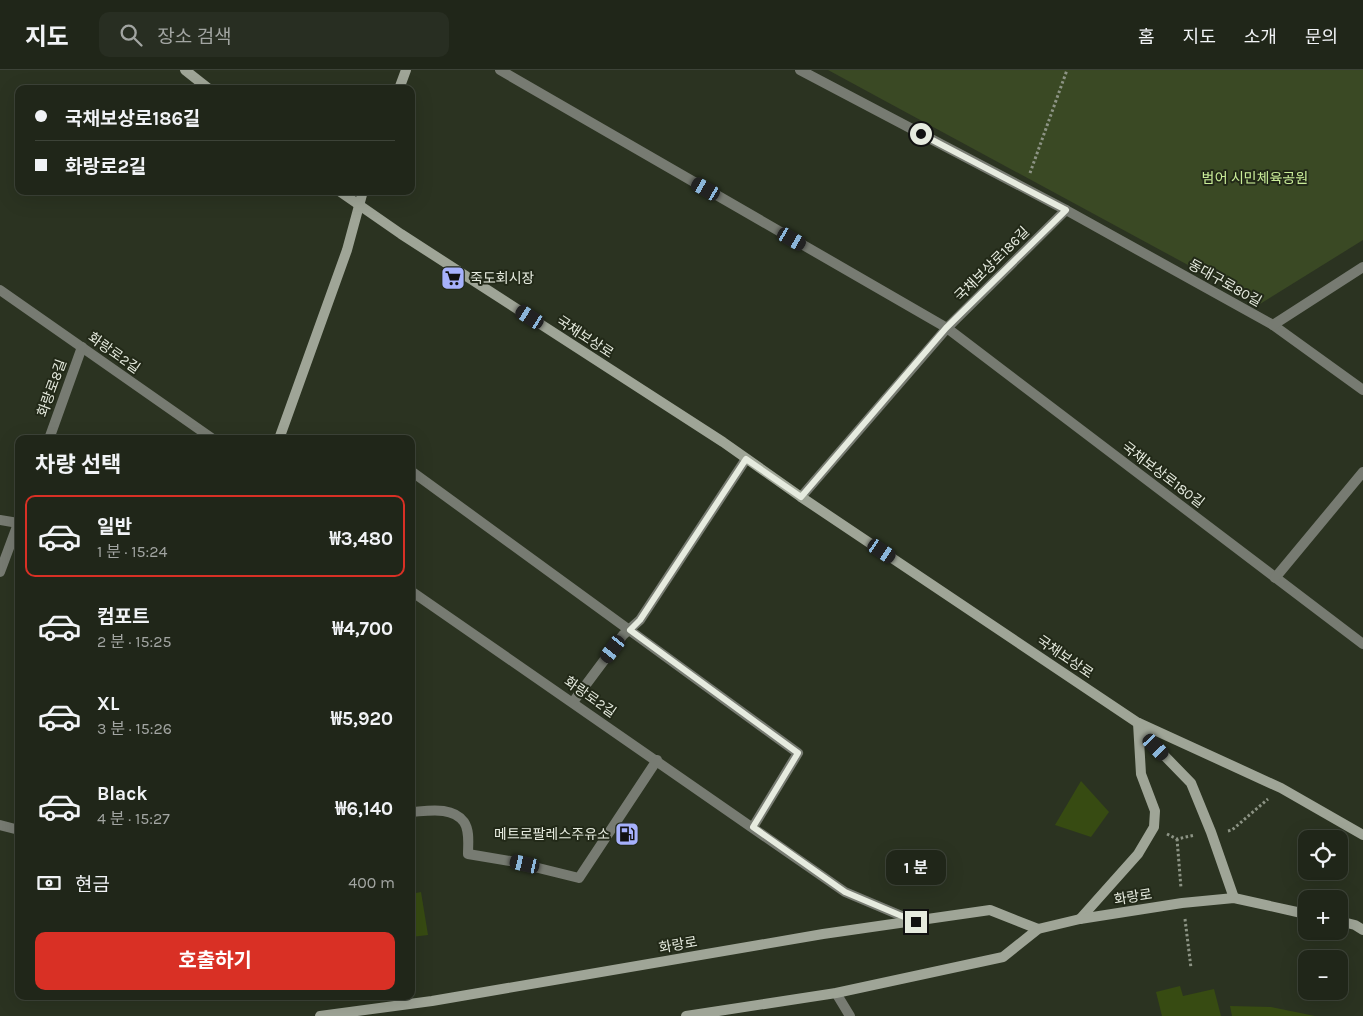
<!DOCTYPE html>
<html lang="ko">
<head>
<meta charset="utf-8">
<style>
  body { margin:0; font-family:Karla,"Noto Sans KR",sans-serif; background:#282e22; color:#f1f3f6; height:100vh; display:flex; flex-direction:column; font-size:19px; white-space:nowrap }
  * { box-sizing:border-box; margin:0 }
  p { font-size:16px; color:#a2a5a2 }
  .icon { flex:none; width:28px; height:28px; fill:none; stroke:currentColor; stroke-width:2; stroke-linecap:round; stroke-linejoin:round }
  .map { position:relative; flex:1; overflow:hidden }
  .panel { position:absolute; left:15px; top:365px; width:400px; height:565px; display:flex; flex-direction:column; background:#202619; border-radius:10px; box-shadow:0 5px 20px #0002,0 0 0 1px #3d4338 }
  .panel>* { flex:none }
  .guide { position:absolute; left:15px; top:15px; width:400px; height:110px; border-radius:10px; box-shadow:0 5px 20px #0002,0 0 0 1px #3d4338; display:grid; align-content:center; height:110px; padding:0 20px; background:#202619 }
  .tools { position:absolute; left:1298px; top:760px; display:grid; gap:10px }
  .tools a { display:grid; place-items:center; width:50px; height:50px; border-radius:10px; background:#202619; box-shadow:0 5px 20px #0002,0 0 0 1px #3d4338; font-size:25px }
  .end { position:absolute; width:22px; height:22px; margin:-11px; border:6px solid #e6ebdf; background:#111; box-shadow:0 0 0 2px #111 }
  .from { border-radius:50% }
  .bubble { position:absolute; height:35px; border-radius:10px; background:#202619; box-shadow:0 5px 20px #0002,0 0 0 1px #3d4338; font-size:16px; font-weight:700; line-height:35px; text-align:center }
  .car { position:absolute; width:15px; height:30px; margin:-15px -8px; border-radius:6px; box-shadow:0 0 4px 1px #0007; background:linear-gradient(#222 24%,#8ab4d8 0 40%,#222 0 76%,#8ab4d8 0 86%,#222 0) }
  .guide b { display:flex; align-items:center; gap:18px; height:48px; font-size:19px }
  .guide b+b { border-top:1px solid #3d4338 }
  .guide i { width:12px; height:12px; background:#f1f3f6 }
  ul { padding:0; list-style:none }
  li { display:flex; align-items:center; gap:15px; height:82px; margin:0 10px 8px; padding:0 10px; border:2px solid transparent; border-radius:10px }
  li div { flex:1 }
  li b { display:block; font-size:19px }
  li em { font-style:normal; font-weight:700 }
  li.on { border-color:#d93025 }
  li>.icon { width:45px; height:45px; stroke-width:1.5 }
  h2 { padding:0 20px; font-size:22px; line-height:60px }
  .pay { display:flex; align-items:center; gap:12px; height:55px; padding:0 20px; font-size:19px }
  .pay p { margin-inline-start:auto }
  .button { display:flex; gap:10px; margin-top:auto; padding:10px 20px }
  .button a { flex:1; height:58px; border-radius:10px; background:#d93025; color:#fff; font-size:20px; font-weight:700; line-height:58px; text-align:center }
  header { display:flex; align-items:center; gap:30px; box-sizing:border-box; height:70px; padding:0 25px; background:#202619; border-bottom:1px solid #3d4338 }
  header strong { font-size:24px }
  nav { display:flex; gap:28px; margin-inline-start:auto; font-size:18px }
  .search { width:350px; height:45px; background:#282e22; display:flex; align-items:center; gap:12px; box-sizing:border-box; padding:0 18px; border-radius:10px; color:#a2a5a2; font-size:19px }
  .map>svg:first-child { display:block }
  .green { fill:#3a4924 }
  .building { fill:#374b12 }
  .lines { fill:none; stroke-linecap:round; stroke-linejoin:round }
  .path { stroke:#8d9485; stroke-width:3; stroke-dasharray:2.5 2.5; stroke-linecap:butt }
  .service { stroke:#777b72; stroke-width:10 }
  .minor { stroke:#777b72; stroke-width:10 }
  .tertiary { stroke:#777b72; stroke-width:10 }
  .secondary { stroke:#9fa597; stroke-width:10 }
  .route { stroke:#e6ebdf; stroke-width:6 }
  .labels { text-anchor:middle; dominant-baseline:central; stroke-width:4; stroke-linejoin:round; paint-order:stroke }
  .park-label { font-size:14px; fill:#c9ec98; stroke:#222918 }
  .street-label { font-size:14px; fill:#e6ebdf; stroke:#222918 }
  .poi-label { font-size:14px; fill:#e6ebdf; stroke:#222918; text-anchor:start }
</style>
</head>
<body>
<header>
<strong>지도</strong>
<div class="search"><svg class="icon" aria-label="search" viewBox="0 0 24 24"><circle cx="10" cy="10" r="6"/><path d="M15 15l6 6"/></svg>장소 검색</div>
<nav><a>홈</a><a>지도</a><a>소개</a><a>문의</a></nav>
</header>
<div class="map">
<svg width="1363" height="946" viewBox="0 0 1363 946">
  <rect width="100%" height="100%" fill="#2b3321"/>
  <path class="green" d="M828 0H1363V170L1260 234Z"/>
  <g class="building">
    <path d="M1081 711 1109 742 1091 767 1055 755Z"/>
    <path d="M421 822 428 865 411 867V824Z"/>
    <path d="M1180 916 1183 926 1214 919 1221 946H1162L1156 922Z"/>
    <path d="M1230 936 1271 937 1315 946H1232Z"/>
  </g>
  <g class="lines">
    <g class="path">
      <path d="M1030 103 1067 0"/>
      <path d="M1228 761 1232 760 1268 729"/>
      <path d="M1167 764 1177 769 1195 765"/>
      <path d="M1177 769 1181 818"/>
      <path d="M1185 849 1191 898"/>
    </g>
    <g class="service">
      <path d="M411 401 798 683 753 757"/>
      <path d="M573 632 623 565 640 550 746 389"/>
    </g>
    <g class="minor">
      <path d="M500 0 947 258 1363 574"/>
      <path d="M800 0 1066 140 1273 255 1363 320"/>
      <path d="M0 220 213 369"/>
      <path d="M1273 255 1363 197"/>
      <path d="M49 369 82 277"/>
      <path d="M801 427 947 258 1066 140"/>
      <path d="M0 450 18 453"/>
      <path d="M0 502 19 451"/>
      <path d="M1275 508 1363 402"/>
      <path d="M411 521 845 822 916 852"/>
      <path d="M411 742C428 741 452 736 464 752 470 761 468 774 468 784L510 791 579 808 657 690"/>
      <path d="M0 755 19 760"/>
    </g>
    <path class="tertiary" d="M836 923 850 946"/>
    <g class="secondary">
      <path d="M185 0 209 19"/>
      <path d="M399 19 406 0"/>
      <path d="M339 121 401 164 723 372 801 427 1138 653 1156 677 1191 713 1211 762 1234 828"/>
      <path d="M279 369 347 180 363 121"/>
      <path d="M1139 653 1281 718 1363 765"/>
      <path d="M1080 849 1138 784 1154 757 1155 741 1141 704 1138 653"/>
      <path d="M1339 851 1355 855 1363 860"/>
      <path d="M320 946 432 931 823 864 990 840 1038 859"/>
      <path d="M686 946 836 923 1003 887 1038 859 1080 849 1182 833 1234 828 1306 844"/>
    </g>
  </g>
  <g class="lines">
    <path class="route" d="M916 852 845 822 753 757 798 683 630 560 640 550 746 389 801 427 946 258 1066 140 921 64"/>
  </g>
  <defs>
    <g id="supermarket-square" transform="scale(1.25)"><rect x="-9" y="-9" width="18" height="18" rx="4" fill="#a6b1fc" stroke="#222918"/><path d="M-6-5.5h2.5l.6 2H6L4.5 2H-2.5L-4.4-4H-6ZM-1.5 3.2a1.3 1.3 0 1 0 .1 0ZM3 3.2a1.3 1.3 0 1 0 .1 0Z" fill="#111"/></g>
    <g id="fuel-square" transform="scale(1.25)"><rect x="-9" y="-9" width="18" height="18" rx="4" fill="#a6b1fc" stroke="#222918"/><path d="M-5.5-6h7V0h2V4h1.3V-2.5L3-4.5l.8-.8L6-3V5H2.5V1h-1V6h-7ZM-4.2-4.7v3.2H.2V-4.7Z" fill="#111"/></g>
  </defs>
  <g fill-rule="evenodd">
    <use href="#supermarket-square" x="453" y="208"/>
    <use href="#fuel-square" x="627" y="764"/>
  </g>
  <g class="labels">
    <g class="park-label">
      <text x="1255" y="108">범어 시민체육공원</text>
    </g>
    <g class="street-label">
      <text transform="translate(992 194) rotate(-45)">국채보상로186길</text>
      <text transform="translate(1225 213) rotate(29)">동대구로80길</text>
      <text transform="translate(585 267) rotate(33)">국채보상로</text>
      <text transform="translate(114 283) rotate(35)">화랑로2길</text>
      <text transform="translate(52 318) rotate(-70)">화랑로8길</text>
      <text transform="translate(1163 405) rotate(37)">국채보상로180길</text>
      <text transform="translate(1065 587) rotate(34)">국채보상로</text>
      <text transform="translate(590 627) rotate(35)">화랑로2길</text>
      <text transform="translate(1133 827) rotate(-9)">화랑로</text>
      <text transform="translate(678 875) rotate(-10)">화랑로</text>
    </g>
    <g class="poi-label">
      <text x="470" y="208">죽도회시장</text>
      <text x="610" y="764" text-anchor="end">메트로팔레스주유소</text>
    </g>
  </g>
</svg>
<div class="tools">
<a><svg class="icon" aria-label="locate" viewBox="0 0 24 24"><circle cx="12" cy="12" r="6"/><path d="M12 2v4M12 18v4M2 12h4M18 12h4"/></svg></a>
<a>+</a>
<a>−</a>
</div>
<i class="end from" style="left:921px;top:64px"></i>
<i class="end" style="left:916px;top:852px"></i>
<div class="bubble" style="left:886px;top:780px;width:60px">1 분</div>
<i class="car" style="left:706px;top:119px;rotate:300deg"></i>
<i class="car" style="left:792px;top:169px;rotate:120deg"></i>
<i class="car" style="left:530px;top:247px;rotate:303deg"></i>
<i class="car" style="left:882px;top:481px;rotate:124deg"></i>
<i class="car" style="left:613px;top:579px;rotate:217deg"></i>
<i class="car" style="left:1156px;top:677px;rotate:137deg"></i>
<i class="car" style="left:525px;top:794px;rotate:283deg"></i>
<div class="guide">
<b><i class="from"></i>국채보상로186길</b>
<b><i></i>화랑로2길</b>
</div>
<section class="panel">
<h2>차량 선택</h2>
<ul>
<li class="on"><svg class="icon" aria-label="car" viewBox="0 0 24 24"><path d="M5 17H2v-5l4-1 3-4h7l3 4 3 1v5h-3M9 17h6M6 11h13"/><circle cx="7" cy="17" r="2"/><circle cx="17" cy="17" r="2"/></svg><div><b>일반</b><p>1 분 · 15:24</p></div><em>₩3,480</em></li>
<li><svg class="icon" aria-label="car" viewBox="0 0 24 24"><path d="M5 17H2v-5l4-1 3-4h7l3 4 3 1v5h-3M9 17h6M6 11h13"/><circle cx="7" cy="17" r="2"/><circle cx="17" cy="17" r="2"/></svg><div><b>컴포트</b><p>2 분 · 15:25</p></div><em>₩4,700</em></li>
<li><svg class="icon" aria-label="car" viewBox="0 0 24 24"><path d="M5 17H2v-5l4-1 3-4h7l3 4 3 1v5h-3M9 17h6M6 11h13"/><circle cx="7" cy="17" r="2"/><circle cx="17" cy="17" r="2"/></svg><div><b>XL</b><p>3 분 · 15:26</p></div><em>₩5,920</em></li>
<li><svg class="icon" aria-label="car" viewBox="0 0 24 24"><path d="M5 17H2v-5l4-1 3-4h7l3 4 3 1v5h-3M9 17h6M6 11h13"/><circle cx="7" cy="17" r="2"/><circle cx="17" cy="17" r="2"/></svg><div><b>Black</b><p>4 분 · 15:27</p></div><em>₩6,140</em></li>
</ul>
<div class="pay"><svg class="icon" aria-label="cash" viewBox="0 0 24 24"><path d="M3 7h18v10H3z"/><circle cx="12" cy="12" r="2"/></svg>현금<p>400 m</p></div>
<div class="button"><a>호출하기</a></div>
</section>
</div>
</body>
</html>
